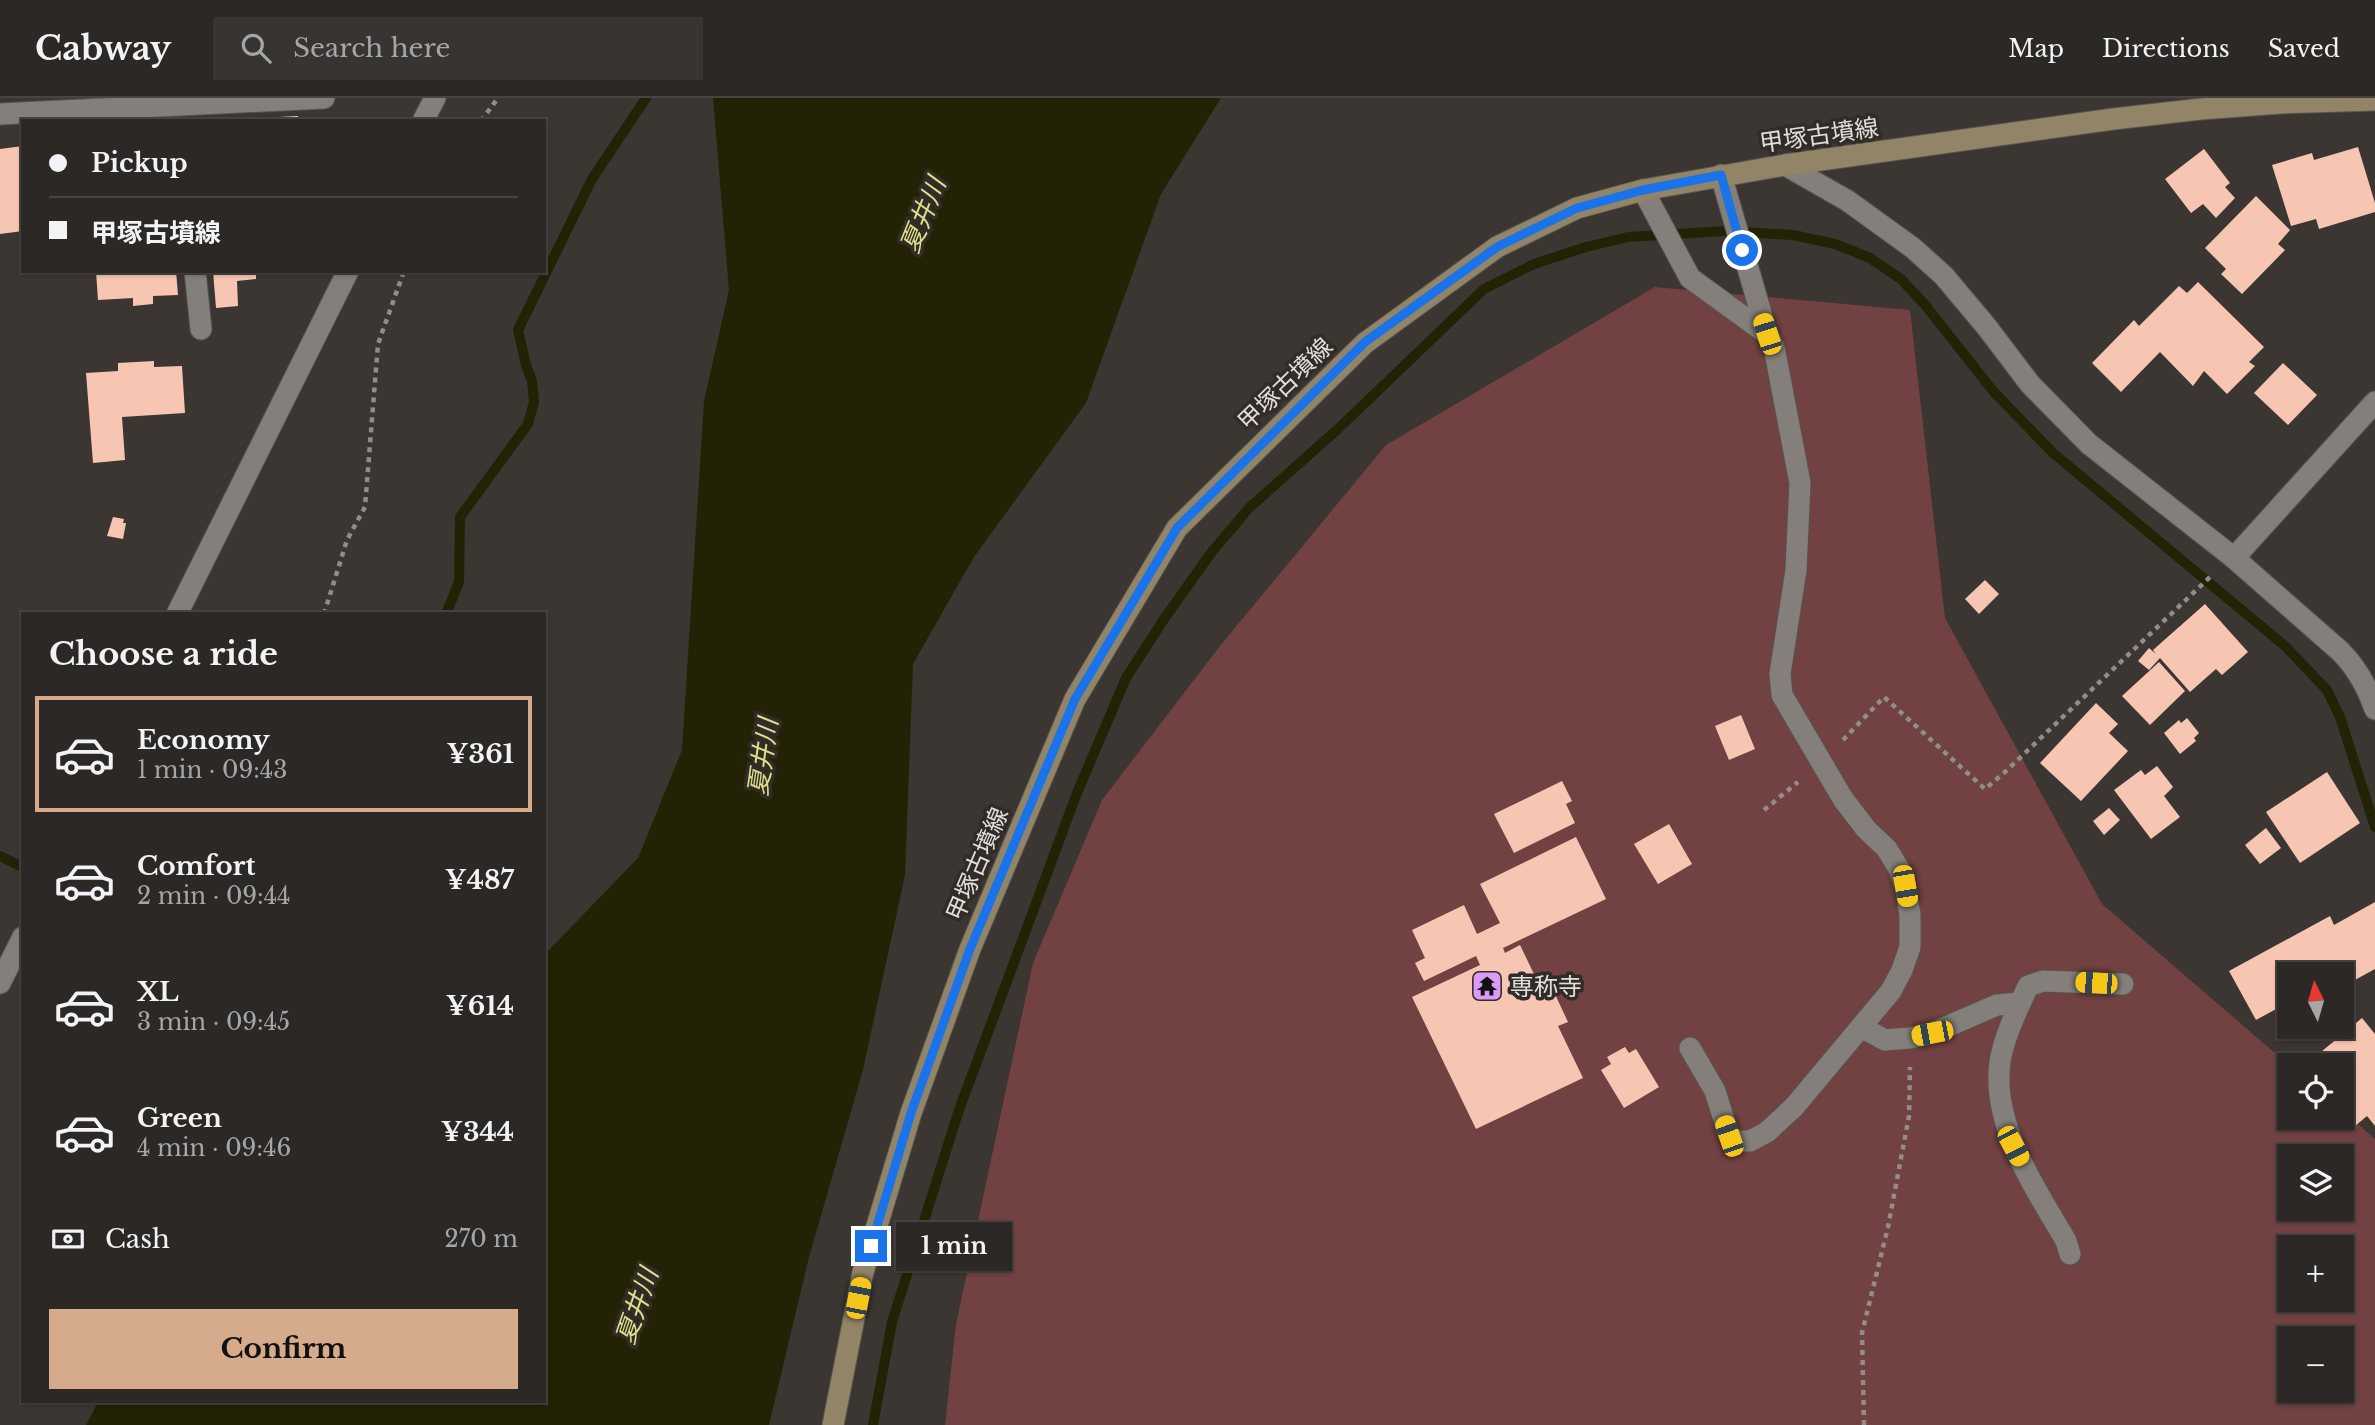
<!DOCTYPE html>
<html lang="en">
<head>
<meta charset="utf-8">
<style>
  body { margin:0; font-family:"Libre Baskerville","Noto Sans JP",serif; background:#383432; color:#f1f3f6; height:100vh; display:flex; flex-direction:column; font-size:26px; white-space:nowrap }
  * { box-sizing:border-box; margin:0 }
  p { font-size:23px; color:#a6a6a7 }
  .icon { flex:none; width:38px; height:38px; fill:none; stroke:currentColor; stroke-width:2; stroke-linecap:round; stroke-linejoin:round }
  .map { position:relative; flex:1; overflow:hidden }
  .side { position:absolute; left:21px; top:514px; width:525px; height:791px; display:flex; flex-direction:column; background:#2c2826; border-radius:0px; box-shadow:0 2px 5px #0004,0 0 0 2px #484443 }
  .side>* { flex:none }
  .hud { position:absolute; left:21px; top:21px; width:525px; height:154px; border-radius:0px; box-shadow:0 2px 5px #0004,0 0 0 2px #484443; display:grid; align-content:center; height:154px; padding:0 28px; background:#2c2826 }
  .needle { width:46px; rotate:355deg }
  .buttons { position:absolute; left:2277px; top:864px; display:grid; gap:14px }
  .buttons a { display:grid; place-items:center; width:77px; height:77px; border-radius:0px; background:#2c2826; box-shadow:0 2px 5px #0004,0 0 0 2px #484443; font-size:35px }
  .end { position:absolute; width:32px; height:32px; margin:-16px; border:9px solid #1a73e8; background:#fff; box-shadow:0 0 0 4px #fff }
  .from { border-radius:50% }
  .bubble { position:absolute; height:49px; border-radius:0px; background:#2c2826; box-shadow:0 2px 5px #0004,0 0 0 2px #484443; font-size:23px; font-weight:700; line-height:49px; text-align:center }
  .car { position:absolute; width:21px; height:42px; margin:-21px -10px; border-radius:9px; box-shadow:0 0 5px 2px #0007; background:linear-gradient(#f5c518 24%,#345 0 40%,#f5c518 0 76%,#345 0 86%,#f5c518 0) }
  .hud b { display:flex; align-items:center; gap:24px; height:66px; font-size:26px }
  .hud b+b { border-top:2px solid #484443 }
  .hud i { width:18px; height:18px; background:#f1f3f6 }
  ul { padding:0; list-style:none }
  li { display:flex; align-items:center; gap:21px; height:116px; margin:0 14px 10px; padding:0 14px; border:4px solid transparent; border-radius:0px }
  li div { flex:1 }
  li b { display:block; font-size:26px }
  li em { font-style:normal; font-weight:700 }
  li.on { border-color:#d6ab8b }
  li>.icon { width:63px; height:63px; stroke-width:1.5 }
  h2 { padding:0 28px; font-size:32px; line-height:84px }
  .pay { display:flex; align-items:center; gap:18px; height:77px; padding:0 28px; font-size:26px }
  .pay p { margin-inline-start:auto }
  .cta { display:flex; gap:14px; margin-top:auto; padding:14px 28px }
  .cta a { flex:1; height:80px; border-radius:0px; background:#d6ab8b; color:#111; font-size:28px; font-weight:700; line-height:80px; text-align:center }
  header { display:flex; align-items:center; gap:42px; box-sizing:border-box; height:98px; padding:0 35px; background:#2c2826; border-bottom:2px solid #484443 }
  header strong { font-size:33px }
  nav { display:flex; gap:38px; margin-inline-start:auto; font-size:24px }
  .search { width:490px; height:63px; background:#383432; display:flex; align-items:center; gap:18px; box-sizing:border-box; padding:0 24px; border-radius:0px; color:#a6a6a7; font-size:26px }
  .map>svg:first-child { display:block }
  .green { fill:#724141; fill-rule:evenodd }
  .water { fill:#232204 }
  .lines { fill:none; stroke-linecap:round; stroke-linejoin:round }
  .stream { stroke:#232204; stroke-width:10 }
  .building { fill:#f7c6b3 }
  .street-casing { stroke:#575450; stroke-width:23 }
  .secondary-casing { stroke:#575450; stroke-width:23 }
  .path { stroke:#918d89; stroke-width:4.5; stroke-dasharray:5 5; stroke-linecap:butt }
  .street { stroke:#847f7a; stroke-width:21 }
  .secondary { stroke:#928466; stroke-width:21 }
  .route { stroke:#1a73e8; stroke-width:9 }
  .labels { text-anchor:middle; dominant-baseline:central; stroke-width:7; stroke-linejoin:round; paint-order:stroke }
  .street-label { font-size:24px; fill:#e1dedb; stroke:#312c28 }
  .poi-label { font-size:24px; fill:#e1dedb; stroke:#312c28; text-anchor:start }
  .water-label { font-size:26px; font-style:italic; fill:#e0dd87; stroke:#312c28 }
</style>
</head>
<body>
<header>
<strong>Cabway</strong>
<div class="search"><svg class="icon" aria-label="search" viewBox="0 0 24 24"><circle cx="10" cy="10" r="6"/><path d="M15 15l6 6"/></svg>Search here</div>
<nav><a>Map</a><a>Directions</a><a>Saved</a></nav>
</header>
<div class="map">
<svg width="2375" height="1327" viewBox="0 0 2375 1327">
  <rect width="100%" height="100%" fill="#3b3632"/>
  <path class="green" d="M1655 189 1910 212 1945 520 2102 806 2290 968 2289 1020H2342V1012L2375 1041V1327H945L956 1226 1033 865 1102 702 1220 548 1386 347ZM2289 1059H2342V1111H2289ZM2289 1150H2342V1202H2289ZM2289 1241H2342V1293H2289Z"/>
  <path class="water" d="M713 0H1221L1161 96 1086 305 974 459 913 566 905 777 863 972 809 1159 769 1327H86L98 1304H544V857L638 760 682 652 704 303 729 192Z"/>
  <g class="lines">
    <g class="stream">
      <path d="M446 516 459 484 460 419 528 326 534 304 532 283 526 267 518 232 592 81 646 0"/>
      <path d="M0 758 20 768"/>
      <path d="M873 1327 892 1224 959 1012 1077 695 1126 580 1164 521 1211 455 1248 411 1339 330 1484 191 1534 166 1586 149 1628 139 1725 133 1793 137 1835 146 1870 160 1901 181 1926 208 1993 293 2053 355 2285 548 2327 592 2340 619 2375 729"/>
    </g>
  </g>
  <g class="building">
    <path d="M298 18V23H240V21Z"/>
    <path d="M23 48V133L0 136V51Z"/>
    <path d="M2358 49 2375 105V114L2319 131 2316 121 2291 128 2272 67 2312 55 2314 62Z"/>
    <path d="M2204 51 2230 85 2225 89 2235 100 2216 120 2203 106 2191 115 2165 81Z"/>
    <path d="M2256 98 2290 132 2278 146 2285 152 2242 196 2221 176 2226 171 2205 150Z"/>
    <path d="M96 173H176L178 197 153 198V206L133 208V200L98 202Z"/>
    <path d="M213 173H256V181L237 183 238 208 216 210Z"/>
    <path d="M2198 184 2264 249 2249 264 2255 268 2227 296 2204 273 2193 288 2160 254 2121 294 2092 265 2134 222 2139 228 2179 188 2187 195Z"/>
    <path d="M154 263V269L182 268 185 315 122 319 125 362 93 365 86 275 118 273V265Z"/>
    <path d="M2283 265 2317 297 2288 327 2254 295Z"/>
    <path d="M113 419 124 421 123 425H126L123 441 107 438Z"/>
    <path d="M1985 482 1999 496 1979 516 1965 501Z"/>
    <path d="M2205 506 2248 554 2222 577 2216 571 2190 594 2160 560 2149 572 2138 563 2149 550 2156 556 2153 552Z"/>
    <path d="M2159 564 2185 593 2150 627 2122 598Z"/>
    <path d="M2096 605 2118 626 2109 635 2128 653 2081 703 2040 665Z"/>
    <path d="M1741 617 1755 651 1729 662 1715 628Z"/>
    <path d="M2187 620 2199 635 2194 640 2196 643 2180 656 2164 635 2179 622 2181 625Z"/>
    <path d="M2157 668 2173 689 2164 698 2180 719 2151 741 2114 692 2141 672 2145 677Z"/>
    <path d="M2327 674 2360 725 2300 765 2266 714Z"/>
    <path d="M1562 683 1572 703 1566 706 1575 725 1514 755 1494 716Z"/>
    <path d="M2109 710 2120 722 2104 737 2093 723Z"/>
    <path d="M1669 726 1692 766 1658 786 1634 746Z"/>
    <path d="M2266 730 2281 750 2260 766 2245 747Z"/>
    <path d="M1576 739 1606 801 1503 850 1505 855 1520 847 1544 897 1553 892 1568 924 1558 928 1583 980 1476 1031 1412 899 1480 867 1476 858 1424 883 1415 865 1425 860 1412 832 1464 807 1477 836 1500 825 1480 786Z"/>
    <path d="M2375 804V871L2342 889V877H2289V904L2256 922 2229 873 2330 818 2334 827Z"/>
    <path d="M2362 920 2375 936V1028L2367 1018 2355 1028 2342 1011V968H2304Z"/>
    <path d="M1625 949 1629 955 1636 951 1659 989 1624 1010 1601 972 1611 966 1607 959Z"/>
  </g>
  <g class="lines">
    <g class="street-casing">
      <g id="street">
        <path d="M0 16 324 0"/>
        <path d="M423 23 435 0"/>
        <path d="M1785 67 1848 103 1913 150 1944 178 1986 228 2030 286 2089 346 2234 460 2340 553C2357 570 2367 588 2375 611"/>
        <path d="M1721 77 1767 236"/>
        <path d="M1643 92 1690 180 1767 236 1774 249 1800 385 1796 472 1780 576 1782 597 1843 701 1866 731 1887 751 1899 771 1905 788 1910 817V849L1902 872 1891 893 1794 1009 1767 1034 1750 1043H1737L1729 1038 1715 993 1690 950"/>
        <path d="M195 173 201 231"/>
        <path d="M2234 460 2375 304"/>
        <path d="M177 516 348 173"/>
        <path d="M0 885 23 839"/>
        <path d="M1861 929 1885 942 1910 940 1932 935 1997 907 2020 905"/>
        <path d="M2070 1156 2066 1143C2036 1091 1991 1027 2000 964 2003 941 2018 910 2028 888L2043 883 2123 886"/>
      </g>
    </g>
    <g class="secondary-casing">
      <path id="secondary" d="M833 1327 863 1174 911 1015 970 851 1075 601 1177 430 1365 245 1497 149 1577 110 1643 92 1785 67 2113 21 2201 11 2281 5 2375 2"/>
    </g>
    <g class="path">
      <path d="M481 23 498 0"/>
      <path d="M324 516 347 442 365 409 378 246 404 173"/>
      <path d="M1843 642 1884 599 1985 691 2005 674 2210 479"/>
      <path d="M1764 712 1798 684"/>
      <path d="M1864 1327 1862 1235 1888 1129 1909 1018 1910 969"/>
    </g>
    <use href="#street" class="street"/>
    <use href="#secondary" class="secondary"/>
  </g>
  <g class="lines">
    <path class="route" d="M871 1148 911 1015 970 851 1075 601 1177 430 1365 244 1497 149 1577 110 1643 92 1721 77 1742 152"/>
  </g>
  <defs>
    <g id="temple-square" transform="scale(1.575)"><rect x="-9" y="-9" width="18" height="18" rx="4" fill="#da9af6" stroke="#312c28"/><path d="M0-6L5-2H3V0L6.5 2.5H4V6H1.5V3h-3V6H-4V2.5H-6.5L-3 0V-2H-5Z" fill="#111"/></g>
  </defs>
  <g fill-rule="evenodd">
    <use href="#temple-square" x="1487" y="888"/>
  </g>
  <g class="labels">
    <g class="street-label">
      <text transform="translate(1819 37) rotate(-8)">甲塚古墳線</text>
      <text transform="translate(1285 286) rotate(-44)">甲塚古墳線</text>
      <text transform="translate(977 766) rotate(-67)">甲塚古墳線</text>
    </g>
    <g class="poi-label">
      <text x="1510" y="888">専称寺</text>
    </g>
    <g class="water-label">
      <text transform="translate(923 117) rotate(-68)">夏井川</text>
      <text transform="translate(763 659) rotate(-82)">夏井川</text>
      <text transform="translate(637 1208) rotate(-71)">夏井川</text>
    </g>
  </g>
</svg>
<div class="buttons">
<a><svg class="needle" viewBox="-14 -14 28 28"><path d="M0-13l5 13h-10z" fill="#e53935"/><path d="M0 13l5-13h-10z" fill="#a6a6a7"/></svg></a>
<a><svg class="icon" aria-label="locate" viewBox="0 0 24 24"><circle cx="12" cy="12" r="6"/><path d="M12 2v4M12 18v4M2 12h4M18 12h4"/></svg></a>
<a><svg class="icon" aria-label="layers" viewBox="0 0 24 24"><path d="M12 4l9 5-9 5-9-5zM3 14l9 5 9-5"/></svg></a>
<a>+</a>
<a>−</a>
</div>
<i class="end from" style="left:1742px;top:152px"></i>
<i class="end" style="left:871px;top:1148px"></i>
<div class="bubble" style="left:896px;top:1124px;width:116px">1 min</div>
<i class="car" style="left:1767px;top:236px;rotate:342deg"></i>
<i class="car" style="left:1905px;top:788px;rotate:170deg"></i>
<i class="car" style="left:2096px;top:885px;rotate:273deg"></i>
<i class="car" style="left:1932px;top:935px;rotate:259deg"></i>
<i class="car" style="left:1729px;top:1038px;rotate:341deg"></i>
<i class="car" style="left:2013px;top:1048px;rotate:152deg"></i>
<i class="car" style="left:858px;top:1200px;rotate:11deg"></i>
<div class="hud">
<b><i class="from"></i>Pickup</b>
<b><i></i>甲塚古墳線</b>
</div>
<section class="side">
<h2>Choose a ride</h2>
<ul>
<li class="on"><svg class="icon" aria-label="car" viewBox="0 0 24 24"><path d="M5 17H2v-5l4-1 3-4h7l3 4 3 1v5h-3M9 17h6M6 11h13"/><circle cx="7" cy="17" r="2"/><circle cx="17" cy="17" r="2"/></svg><div><b>Economy</b><p>1 min · 09:43</p></div><em>¥361</em></li>
<li><svg class="icon" aria-label="car" viewBox="0 0 24 24"><path d="M5 17H2v-5l4-1 3-4h7l3 4 3 1v5h-3M9 17h6M6 11h13"/><circle cx="7" cy="17" r="2"/><circle cx="17" cy="17" r="2"/></svg><div><b>Comfort</b><p>2 min · 09:44</p></div><em>¥487</em></li>
<li><svg class="icon" aria-label="car" viewBox="0 0 24 24"><path d="M5 17H2v-5l4-1 3-4h7l3 4 3 1v5h-3M9 17h6M6 11h13"/><circle cx="7" cy="17" r="2"/><circle cx="17" cy="17" r="2"/></svg><div><b>XL</b><p>3 min · 09:45</p></div><em>¥614</em></li>
<li><svg class="icon" aria-label="car" viewBox="0 0 24 24"><path d="M5 17H2v-5l4-1 3-4h7l3 4 3 1v5h-3M9 17h6M6 11h13"/><circle cx="7" cy="17" r="2"/><circle cx="17" cy="17" r="2"/></svg><div><b>Green</b><p>4 min · 09:46</p></div><em>¥344</em></li>
</ul>
<div class="pay"><svg class="icon" aria-label="cash" viewBox="0 0 24 24"><path d="M3 7h18v10H3z"/><circle cx="12" cy="12" r="2"/></svg>Cash<p>270 m</p></div>
<div class="cta"><a>Confirm</a></div>
</section>
</div>
</body>
</html>
